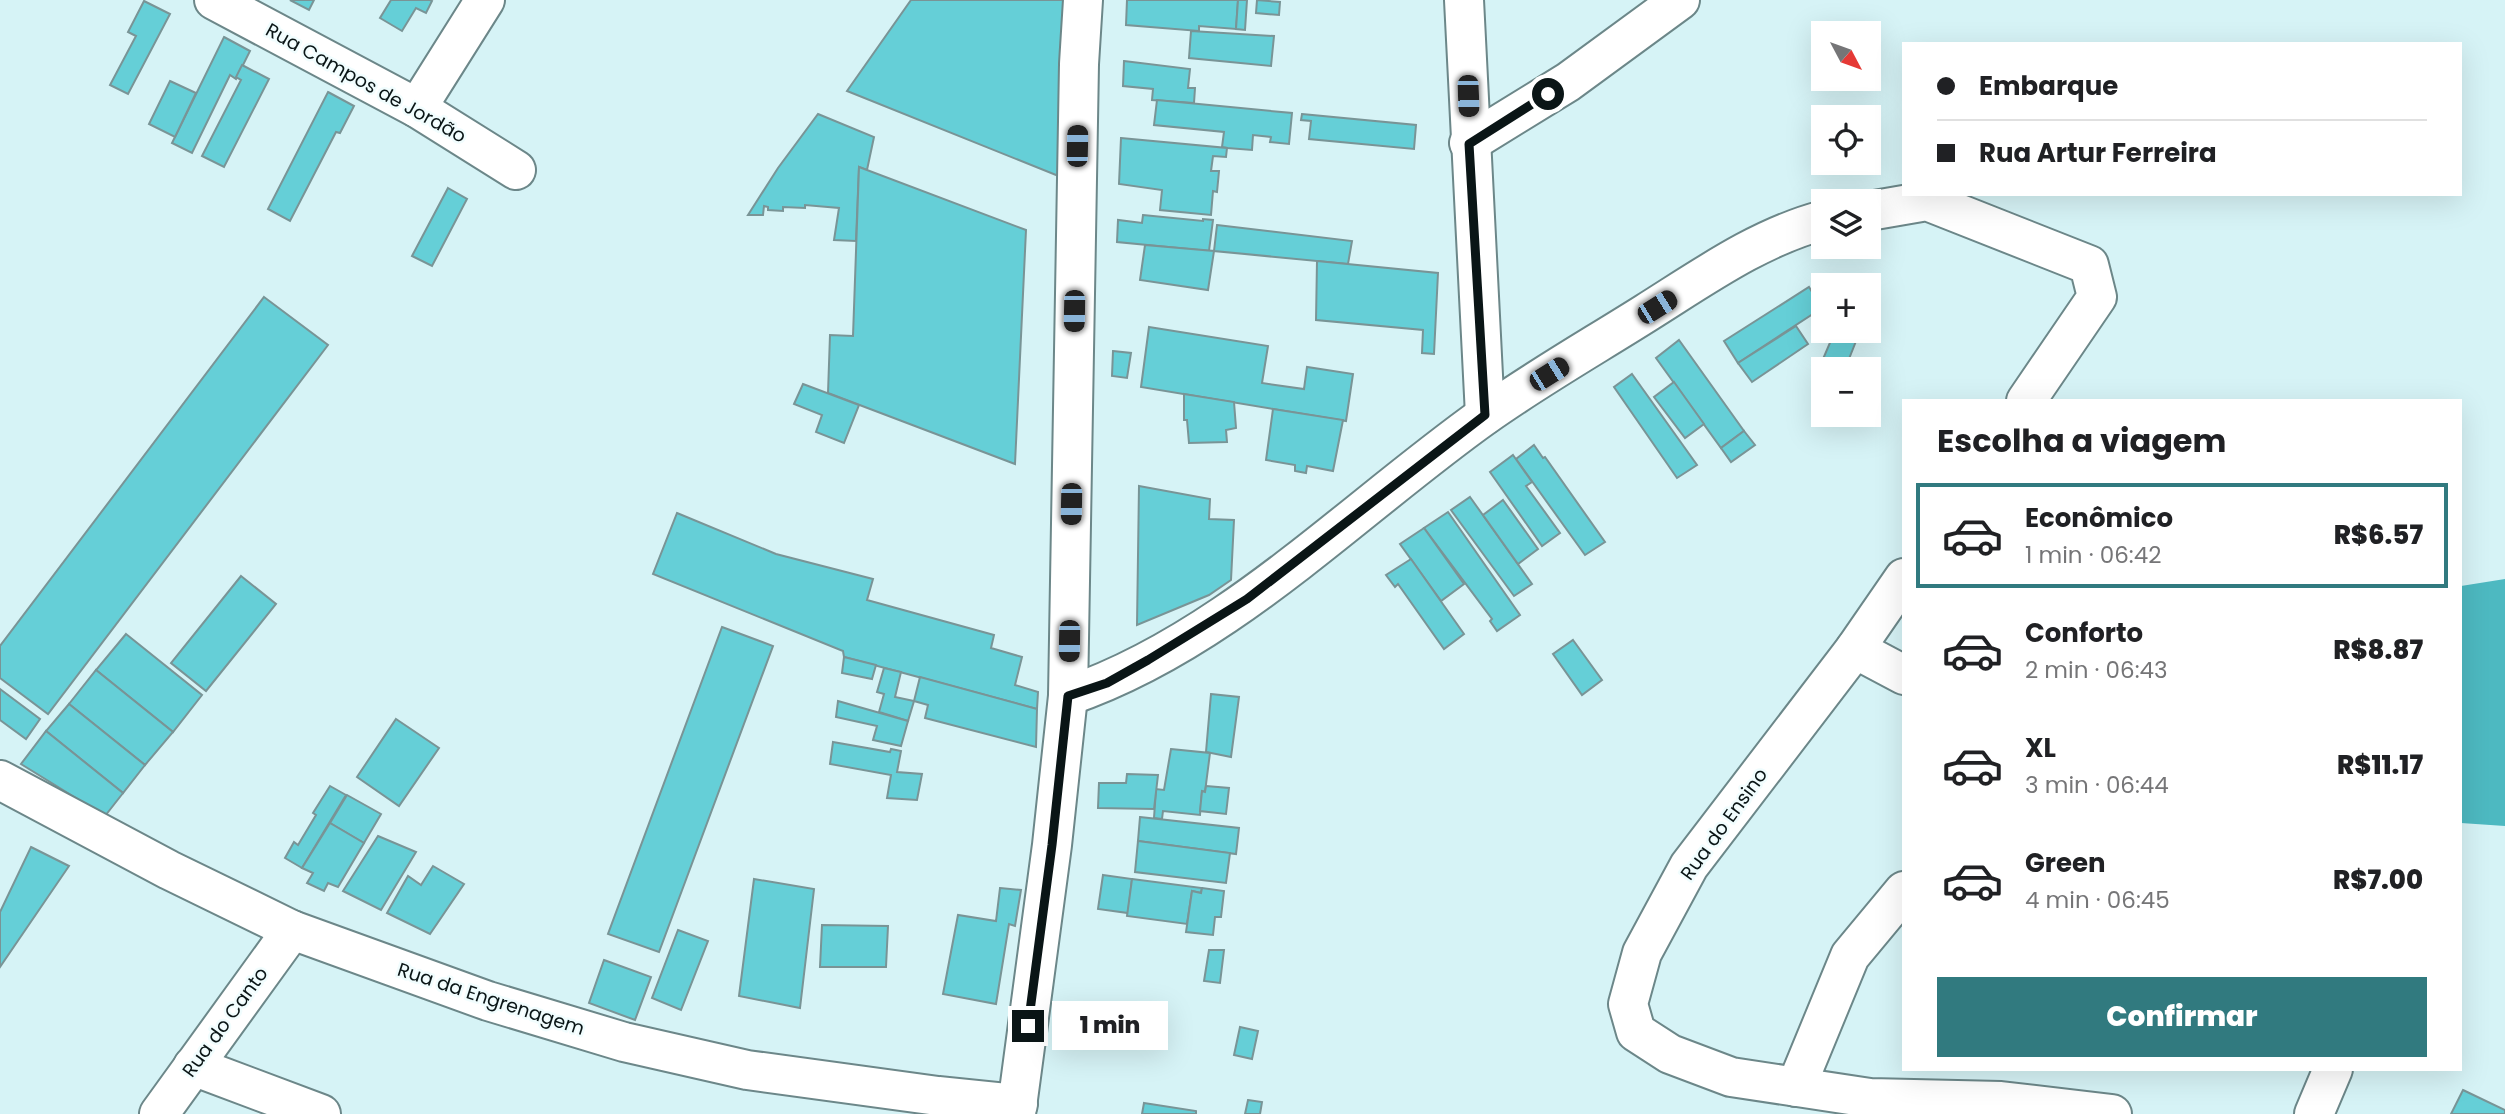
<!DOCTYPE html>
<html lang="pt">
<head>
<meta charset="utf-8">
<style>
  body { margin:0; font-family:Poppins,sans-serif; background:#f6f6f6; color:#202124; height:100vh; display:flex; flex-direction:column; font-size:26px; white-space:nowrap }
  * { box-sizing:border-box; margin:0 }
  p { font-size:23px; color:#757577 }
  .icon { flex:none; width:38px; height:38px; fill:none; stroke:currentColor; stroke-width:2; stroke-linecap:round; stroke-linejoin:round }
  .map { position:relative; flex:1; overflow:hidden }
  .details { position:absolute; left:1902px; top:399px; width:560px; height:672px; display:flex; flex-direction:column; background:#fff; border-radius:0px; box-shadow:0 7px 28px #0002 }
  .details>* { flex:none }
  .guide { position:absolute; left:1902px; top:42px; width:560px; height:154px; border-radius:0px; box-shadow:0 7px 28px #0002; display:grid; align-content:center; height:154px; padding:0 35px; background:#fff }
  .needle { width:46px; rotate:131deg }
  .tools { position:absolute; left:1811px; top:21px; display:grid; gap:14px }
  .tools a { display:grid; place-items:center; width:70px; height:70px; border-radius:0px; background:#fff; box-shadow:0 7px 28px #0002; font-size:35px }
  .end { position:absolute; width:32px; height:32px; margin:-16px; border:9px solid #0a1516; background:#fff; box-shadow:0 0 0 4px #fff }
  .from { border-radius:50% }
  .bubble { position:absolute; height:49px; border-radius:0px; background:#fff; box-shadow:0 7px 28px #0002; font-size:23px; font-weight:800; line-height:49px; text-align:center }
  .car { position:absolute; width:21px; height:42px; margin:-21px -10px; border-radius:9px; box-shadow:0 0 5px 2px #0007; background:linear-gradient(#222 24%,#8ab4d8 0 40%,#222 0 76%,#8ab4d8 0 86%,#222 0) }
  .guide b { display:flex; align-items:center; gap:24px; height:66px; font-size:26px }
  .guide b+b { border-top:2px solid #e0e0e0 }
  .guide i { width:18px; height:18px; background:#202124 }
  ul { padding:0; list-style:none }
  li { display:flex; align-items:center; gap:21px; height:105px; margin:0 14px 10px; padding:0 21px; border:4px solid transparent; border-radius:0px }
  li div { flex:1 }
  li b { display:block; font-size:26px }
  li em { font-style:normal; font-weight:800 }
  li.selected { border-color:#317a7f }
  li>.icon { width:63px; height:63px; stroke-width:1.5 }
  h2 { padding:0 35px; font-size:32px; line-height:84px }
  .cta { display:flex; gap:14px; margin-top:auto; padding:14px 35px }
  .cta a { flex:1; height:80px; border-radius:0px; background:#317a7f; color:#fff; font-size:28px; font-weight:800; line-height:80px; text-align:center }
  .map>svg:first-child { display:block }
  .forest { fill:#4db9c1 }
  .building { fill:#65cfd7; stroke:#799496; stroke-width:2 }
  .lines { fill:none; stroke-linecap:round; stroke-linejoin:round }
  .minor-casing { stroke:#6c8789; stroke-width:42 }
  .minor { stroke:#fff; stroke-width:38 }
  .route { stroke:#0a1516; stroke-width:9 }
  .labels { text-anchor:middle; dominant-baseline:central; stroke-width:5; stroke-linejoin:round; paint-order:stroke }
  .street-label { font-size:19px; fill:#0a1516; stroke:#f1fdfe }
</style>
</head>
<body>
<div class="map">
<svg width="2505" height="1114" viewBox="0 0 2505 1114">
  <rect width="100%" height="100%" fill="#d6f3f6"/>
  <path class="forest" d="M2505 579V826L2461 823V586Z"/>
  <g class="building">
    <path d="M290 0H314L309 10Z"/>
    <path d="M391 0H430L432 1 426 13 416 8 402 31 380 18Z"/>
    <path d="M911 0H1071L1061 177 847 91Z"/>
    <path d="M1127 0H1238L1236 29 1199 26V31L1126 25Z"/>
    <path d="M1238 0H1247L1245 30 1236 29Z"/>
    <path d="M1257 0 1280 2 1279 15 1256 13Z"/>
    <path d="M144 1 170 14 128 94 110 85 136 36 128 32Z"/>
    <path d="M1191 31 1274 36 1271 66 1189 58Z"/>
    <path d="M224 37 250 51 236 79 230 75 192 153 172 143Z"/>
    <path d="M1124 61 1190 69 1188 88H1195L1194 103 1152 100 1153 89 1123 86Z"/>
    <path d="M242 65 269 79 224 167 202 156 241 80 236 77Z"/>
    <path d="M170 81 196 93 175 137 149 124Z"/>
    <path d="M328 92 354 106 340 133 336 132 290 221 268 209Z"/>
    <path d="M1157 100 1292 113 1289 144 1270 142 1271 137 1253 135 1252 150 1227 148 1222 147 1224 132 1154 125Z"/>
    <path d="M818 114 874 137 867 170 859 167 856 241 834 240 839 208 805 205V208L783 207V211L768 210V207L764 206 763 215H748L778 168Z"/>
    <path d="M1302 114 1416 125 1414 149 1309 139 1311 121 1301 120Z"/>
    <path d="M1121 138 1227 148 1226 157 1213 156 1211 171H1219L1217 192 1213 191 1211 215 1160 210 1162 190 1119 184Z"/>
    <path d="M859 167 1026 230 1015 464 828 393 830 335 853 336Z"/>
    <path d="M448 188 467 199 432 266 412 256Z"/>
    <path d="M1143 215 1203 221V219L1213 220 1209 251 1117 242 1118 220 1142 223Z"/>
    <path d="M1217 225 1352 241 1348 264 1214 251Z"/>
    <path d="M1145 245 1214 251 1208 290 1140 280Z"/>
    <path d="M1317 261 1438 273 1434 354 1422 353 1423 330 1316 320Z"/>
    <path d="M1869 286 1877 289 1869 309Z"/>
    <path d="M1809 287 1822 308 1738 363 1724 341Z"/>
    <path d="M264 297 328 345 48 714 0 678V646Z"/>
    <path d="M1796 326 1808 344 1752 382 1738 363Z"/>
    <path d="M1149 327 1268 346 1262 383 1304 389 1307 367 1353 374 1346 421 1141 387Z"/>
    <path d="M1835 331H1860L1845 369 1823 359Z"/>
    <path d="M1679 340 1744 431 1721 448 1656 358Z"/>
    <path d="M1113 351 1131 353 1127 378 1112 376Z"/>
    <path d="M1632 374 1697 465 1677 478 1614 387Z"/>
    <path d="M1674 382 1704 424 1685 438 1654 397Z"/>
    <path d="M803 384 859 405 844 443 816 432 822 415 794 404Z"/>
    <path d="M1184 394 1234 402 1236 428 1226 430 1227 442 1189 443 1187 420H1184Z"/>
    <path d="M1273 409 1343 420 1333 471 1307 466 1306 473 1295 471V465L1266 460Z"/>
    <path d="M1744 431 1755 445 1731 462 1721 448Z"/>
    <path d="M1534 445 1543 458 1545 457 1605 542 1585 555 1516 459Z"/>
    <path d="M1513 455 1532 482 1526 486 1560 533 1542 546 1490 472Z"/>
    <path d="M1139 486 1210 499 1209 519 1234 520 1231 580 1209 595 1137 625Z"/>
    <path d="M1470 497 1532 584 1514 596 1451 510Z"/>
    <path d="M1503 500 1538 549 1518 564 1483 515Z"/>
    <path d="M1448 512 1520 615 1497 631 1490 621 1492 619 1424 528Z"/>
    <path d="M677 513 776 554 873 579 867 600 994 635 991 648 1022 657 1015 685 1038 692 1037 709 844 657 843 651 653 574Z"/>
    <path d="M1424 528 1464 584 1441 601 1400 544Z"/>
    <path d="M1411 559 1464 634 1444 649 1398 584 1395 587 1386 575Z"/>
    <path d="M241 576 276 604 206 691 171 663Z"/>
    <path d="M722 627 773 646 659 952 608 934Z"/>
    <path d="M126 634 202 695 173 732 96 670Z"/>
    <path d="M1573 640 1602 680 1582 695 1553 654Z"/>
    <path d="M844 657 876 665 872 679 842 673Z"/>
    <path d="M884 668 901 672 895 697 914 701 908 721 879 712 884 694 877 692Z"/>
    <path d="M96 670 173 732 145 765 69 704Z"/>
    <path d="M920 677 1037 709 1036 747 925 718 928 705 914 701Z"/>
    <path d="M0 689 40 719 26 739 0 720Z"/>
    <path d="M1211 694 1239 697 1231 757 1206 752Z"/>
    <path d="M838 701 908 721 901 746 873 740 877 726 836 717Z"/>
    <path d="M69 704 145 765 123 793 46 731Z"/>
    <path d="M396 719 439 748 399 806 357 777Z"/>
    <path d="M46 731 123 793 105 816 21 764Z"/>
    <path d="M833 742 890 752 891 749 901 751 897 772 922 774 917 800 887 798 891 775 830 764Z"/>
    <path d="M1171 749 1210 753 1205 792 1202 791 1200 815 1163 811 1162 819 1154 818 1156 789 1164 790Z"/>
    <path d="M1127 774 1158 775 1154 809 1098 808 1099 783H1126Z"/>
    <path d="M330 786 346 795 302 868 285 858 294 842 298 845 316 815 313 813Z"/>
    <path d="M1206 786 1229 788 1226 814 1200 811 1202 791 1205 792Z"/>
    <path d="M347 795 381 814 364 843 330 823Z"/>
    <path d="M1140 817 1239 828 1236 854 1138 841Z"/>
    <path d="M330 823 364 843 338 887 328 883 324 891 307 883 313 873 302 868Z"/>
    <path d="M378 836 416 852 381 910 343 891Z"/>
    <path d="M1138 841 1230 853 1226 883 1135 872Z"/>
    <path d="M31 847 69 866 0 967V912Z"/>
    <path d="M433 866 464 884 430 934 387 913 408 876 421 885Z"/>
    <path d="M1103 875 1132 879 1128 913 1098 909Z"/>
    <path d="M754 879 814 889 800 1008 739 996Z"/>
    <path d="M1132 879 1202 888 1201 893 1192 891 1187 924 1127 916Z"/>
    <path d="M1000 888 1021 890 1015 926 1009 924 996 1004 943 994 958 915 996 921Z"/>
    <path d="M1202 888 1224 891 1221 917H1215L1213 935 1186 932 1192 891 1201 893Z"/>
    <path d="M822 925 888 926 886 967H820Z"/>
    <path d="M678 930 708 941 681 1010 652 998Z"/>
    <path d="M1209 950H1224L1220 983 1204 981Z"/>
    <path d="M604 960 651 977 635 1020 589 1003Z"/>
    <path d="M1240 1027 1258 1031 1252 1059 1234 1055Z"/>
    <path d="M2463 1090 2505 1110V1114H2451Z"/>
    <path d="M1248 1100 1262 1102 1260 1114H1245Z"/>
    <path d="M1144 1103 1196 1111V1114H1142Z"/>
  </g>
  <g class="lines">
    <g class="minor-casing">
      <g id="minor">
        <path d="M214 0 417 108 516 170"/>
        <path d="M1464 0 1485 415"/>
        <path d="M417 108 485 0"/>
        <path d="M1469 143 1568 82 1680 0"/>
        <path d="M1869 211 1927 201 2089 265 2097 297 2026 401"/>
        <path d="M1904 578 1855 649 1904 675"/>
        <path d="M1855 649 1689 866 1642 953 1628 1004 1636 1032 1670 1054 1731 1077 1870 1098 2001 1101 2112 1114"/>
        <path d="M1068 696C1224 643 1352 510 1484 416 1536 379 1592 347 1646 313 1702 278 1759 237 1824 220"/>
        <path d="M0 780 169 870 292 930 488 1001 624 1042 747 1070 938 1096 1018 1104"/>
        <path d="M193 1066 321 1114"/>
        <path d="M1796 1087 1850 956 1904 891"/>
        <path d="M159 1114 292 930"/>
        <path d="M1016 1114 1052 845 1068 696 1079 64 1083 0"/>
        <path d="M2314 1114 2333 1069"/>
      </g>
    </g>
    <use href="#minor" class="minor"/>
  </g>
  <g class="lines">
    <path class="route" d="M1028 1026 1052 845 1068 696 1107 683 1148 660 1247 599 1485 415 1469 144 1548 94"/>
  </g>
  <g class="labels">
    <g class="street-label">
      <text transform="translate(366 83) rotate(29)">Rua Campos de Jordão</text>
      <text transform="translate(1724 824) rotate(-54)">Rua do Ensino</text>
      <text transform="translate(491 999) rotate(18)">Rua da Engrenagem</text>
      <text transform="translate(225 1022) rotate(-54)">Rua do Canto</text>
    </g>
  </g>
</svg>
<div class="tools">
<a><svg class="needle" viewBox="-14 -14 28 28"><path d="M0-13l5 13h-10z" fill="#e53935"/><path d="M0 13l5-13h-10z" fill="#757577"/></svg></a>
<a><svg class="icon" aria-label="locate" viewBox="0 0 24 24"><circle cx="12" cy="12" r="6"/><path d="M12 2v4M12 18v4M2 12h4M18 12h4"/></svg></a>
<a><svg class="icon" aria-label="layers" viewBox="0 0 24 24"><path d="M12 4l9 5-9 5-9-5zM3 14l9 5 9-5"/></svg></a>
<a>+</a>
<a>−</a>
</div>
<i class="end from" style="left:1548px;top:94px"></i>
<i class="end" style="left:1028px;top:1026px"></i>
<div class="bubble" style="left:1052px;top:1001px;width:116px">1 min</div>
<i class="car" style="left:1468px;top:96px;rotate:178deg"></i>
<i class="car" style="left:1077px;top:146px;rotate:1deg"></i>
<i class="car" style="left:1657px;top:307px;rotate:58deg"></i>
<i class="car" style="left:1074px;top:311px;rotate:181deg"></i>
<i class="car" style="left:1549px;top:374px;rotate:58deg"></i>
<i class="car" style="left:1071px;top:504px;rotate:181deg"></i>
<i class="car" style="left:1069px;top:641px;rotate:181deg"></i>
<div class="guide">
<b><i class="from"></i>Embarque</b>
<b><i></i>Rua Artur Ferreira</b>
</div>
<section class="details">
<h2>Escolha a viagem</h2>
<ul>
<li class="selected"><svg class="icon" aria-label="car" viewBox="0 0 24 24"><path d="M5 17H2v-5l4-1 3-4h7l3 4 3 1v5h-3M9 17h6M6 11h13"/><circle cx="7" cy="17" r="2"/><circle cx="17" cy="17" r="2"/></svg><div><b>Econômico</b><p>1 min · 06:42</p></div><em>R$6.57</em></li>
<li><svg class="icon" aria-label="car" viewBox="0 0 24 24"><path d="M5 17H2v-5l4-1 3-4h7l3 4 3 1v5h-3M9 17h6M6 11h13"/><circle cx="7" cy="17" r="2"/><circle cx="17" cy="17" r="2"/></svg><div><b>Conforto</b><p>2 min · 06:43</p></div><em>R$8.87</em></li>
<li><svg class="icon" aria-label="car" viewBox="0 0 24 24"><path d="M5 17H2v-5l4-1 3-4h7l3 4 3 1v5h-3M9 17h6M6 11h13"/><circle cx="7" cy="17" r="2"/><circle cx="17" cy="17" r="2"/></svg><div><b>XL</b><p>3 min · 06:44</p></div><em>R$11.17</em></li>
<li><svg class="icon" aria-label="car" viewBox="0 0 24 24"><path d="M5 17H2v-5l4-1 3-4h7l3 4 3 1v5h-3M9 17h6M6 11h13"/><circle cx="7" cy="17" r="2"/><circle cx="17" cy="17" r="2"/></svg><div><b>Green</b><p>4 min · 06:45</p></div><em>R$7.00</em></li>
</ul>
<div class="cta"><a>Confirmar</a></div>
</section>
</div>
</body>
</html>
